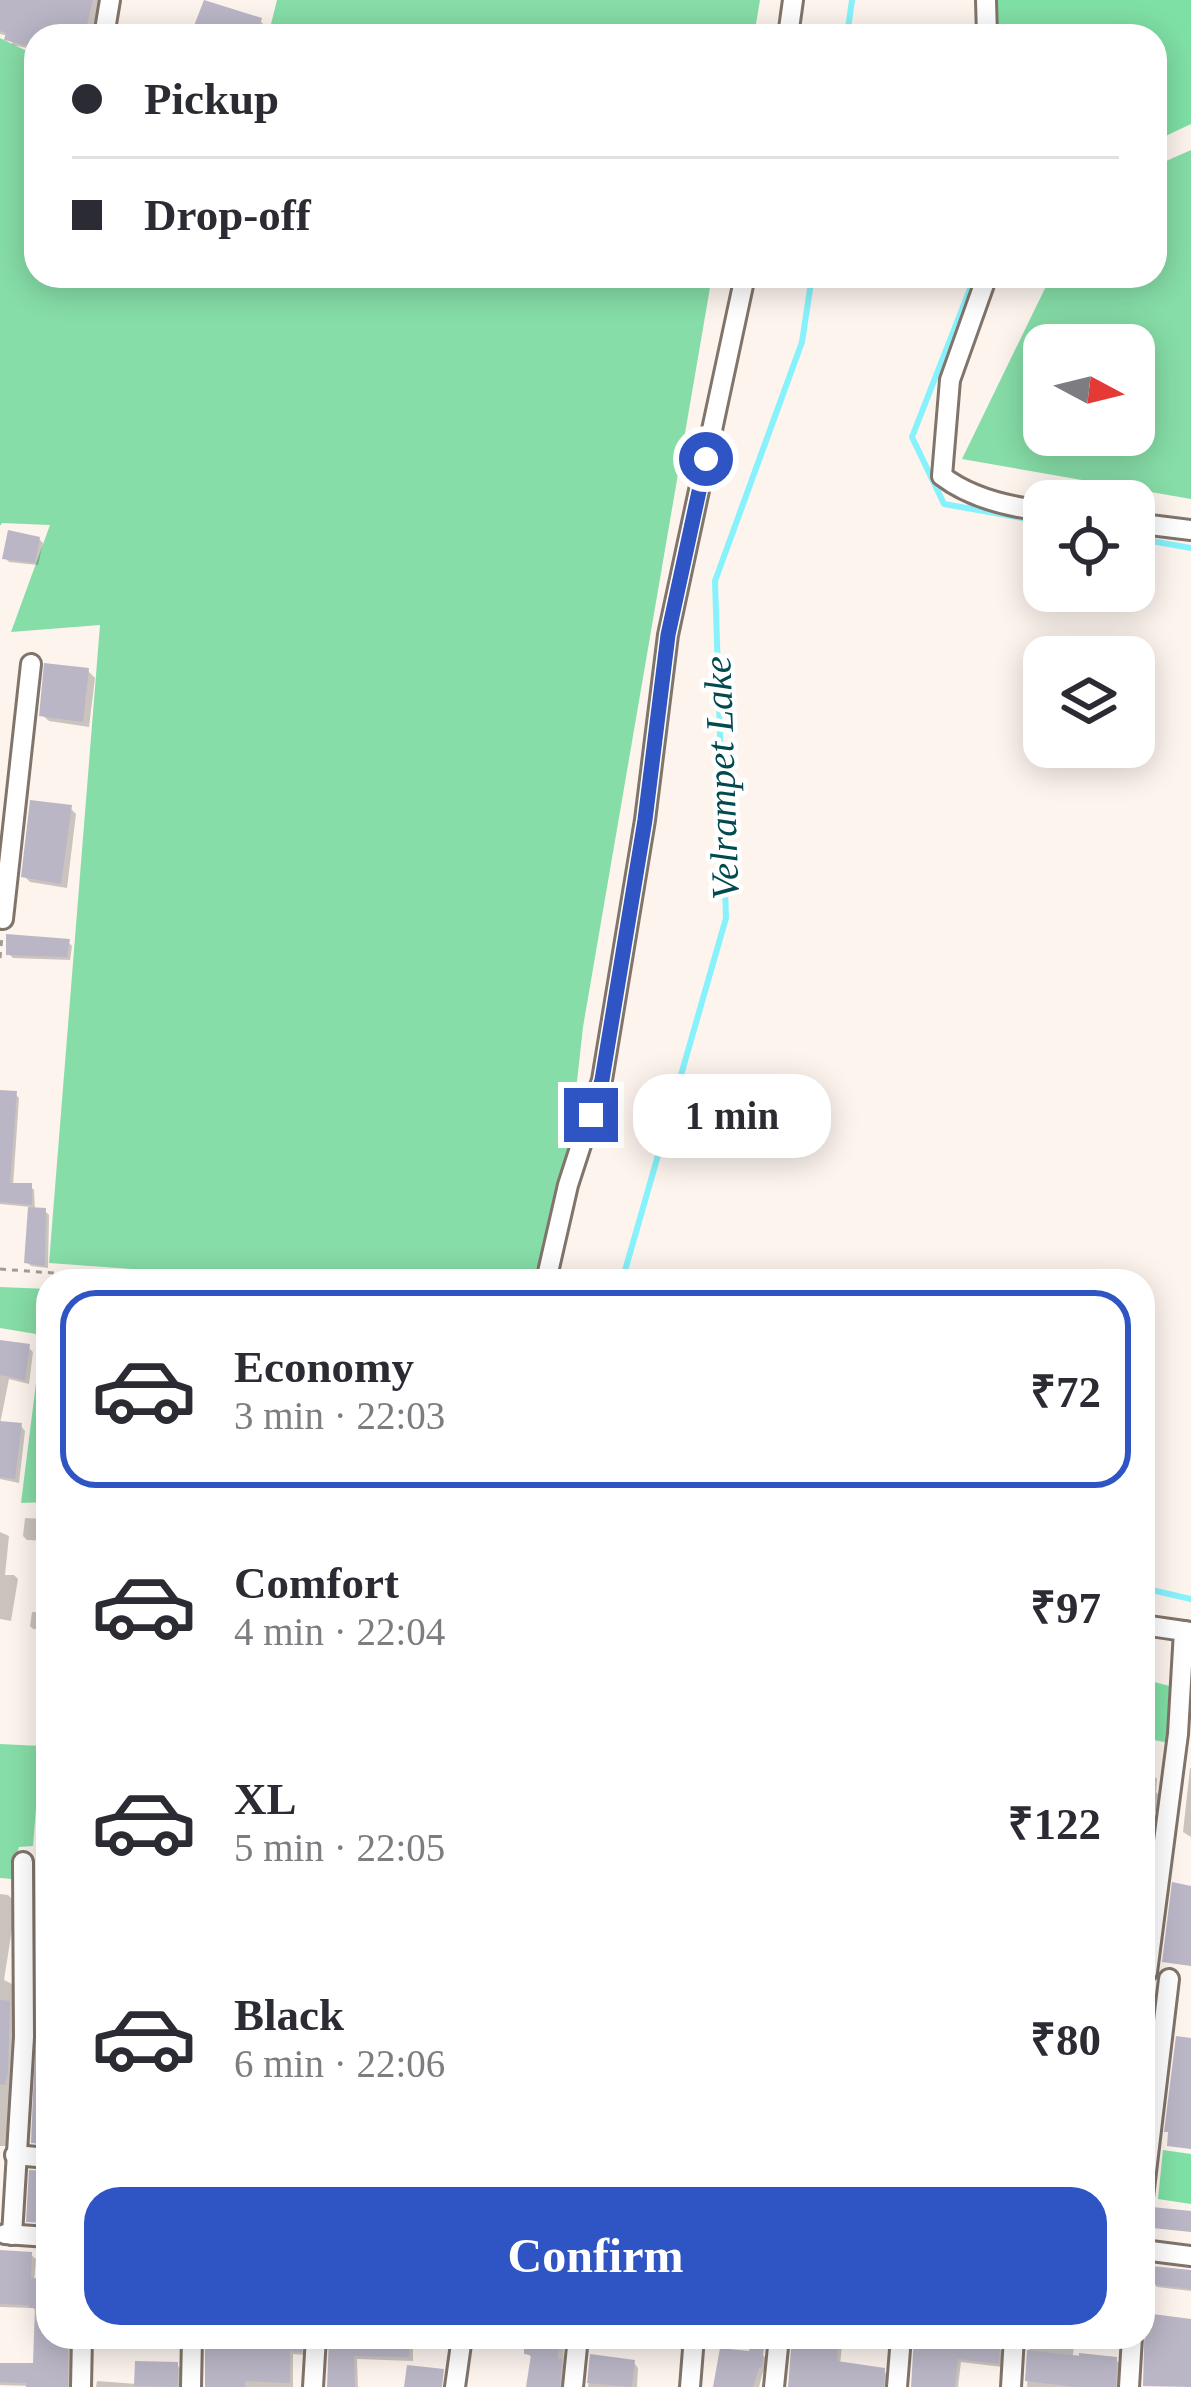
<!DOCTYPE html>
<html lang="en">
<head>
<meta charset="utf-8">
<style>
  body { margin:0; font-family:Georgia,serif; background:#f2f2f3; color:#2b2b33; height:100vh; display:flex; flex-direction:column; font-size:45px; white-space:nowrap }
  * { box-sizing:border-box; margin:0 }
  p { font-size:39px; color:#7c7c81 }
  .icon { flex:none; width:66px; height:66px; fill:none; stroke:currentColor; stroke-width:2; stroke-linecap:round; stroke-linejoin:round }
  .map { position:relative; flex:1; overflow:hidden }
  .side { position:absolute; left:36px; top:1269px; width:1119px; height:1080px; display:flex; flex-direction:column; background:#fff; border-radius:36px; box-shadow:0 6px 30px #0003 }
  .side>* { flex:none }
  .banner { position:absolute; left:24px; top:24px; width:1143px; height:264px; border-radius:36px; box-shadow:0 6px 30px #0003; display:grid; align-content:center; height:264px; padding:0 48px; background:#fff }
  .needle { width:78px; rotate:97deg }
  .tools { position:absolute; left:1023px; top:324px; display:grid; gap:24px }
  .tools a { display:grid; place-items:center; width:132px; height:132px; border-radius:24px; background:#fff; box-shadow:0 6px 30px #0003; font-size:60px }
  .end { position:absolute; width:54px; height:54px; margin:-27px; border:15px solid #2f54c3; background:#fff; box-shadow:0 0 0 6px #fff }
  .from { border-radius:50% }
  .bubble { position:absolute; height:84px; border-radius:36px; background:#fff; box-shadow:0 6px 30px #0003; font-size:39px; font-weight:600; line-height:84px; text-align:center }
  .banner b { display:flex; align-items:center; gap:42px; height:114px; font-size:45px }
  .banner b+b { border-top:3px solid #e1e1e2 }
  .banner i { width:30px; height:30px; background:#2b2b33 }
  ul { padding:21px 0 0; list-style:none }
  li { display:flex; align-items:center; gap:36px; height:198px; margin:0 24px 18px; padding:0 24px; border:6px solid transparent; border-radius:36px }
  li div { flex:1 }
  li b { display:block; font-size:45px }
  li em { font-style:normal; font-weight:600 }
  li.active { border-color:#2f54c3 }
  li>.icon { width:108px; height:108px; stroke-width:1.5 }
  .cta { display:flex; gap:24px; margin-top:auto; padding:24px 48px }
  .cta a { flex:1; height:138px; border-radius:36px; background:#2f54c3; color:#fff; font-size:48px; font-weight:600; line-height:138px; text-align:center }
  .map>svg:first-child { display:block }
  .green { fill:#86dda7; fill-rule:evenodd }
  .forest { fill:#7fe0a5 }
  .shadow { fill:#0003 }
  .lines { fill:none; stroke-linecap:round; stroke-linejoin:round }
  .stream { stroke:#87f2fb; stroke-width:6 }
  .building { fill:#bab6c6 }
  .street-casing { stroke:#81746a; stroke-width:24 }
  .path { stroke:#a29b96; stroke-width:3; stroke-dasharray:6 6; stroke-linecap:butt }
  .street { stroke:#fff; stroke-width:18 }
  .route { stroke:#2f54c3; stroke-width:15 }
  .labels { text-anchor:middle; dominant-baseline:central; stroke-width:9; stroke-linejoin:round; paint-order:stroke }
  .water-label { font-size:39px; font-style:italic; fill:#034a4e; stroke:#fff }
</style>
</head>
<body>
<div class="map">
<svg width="1191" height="2387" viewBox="0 0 1191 2387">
  <rect width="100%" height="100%" fill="#fdf4ee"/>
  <g class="green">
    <path d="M277 0H760L754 36H268Z"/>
    <path d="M0 38 31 53 26 77 36 80V276H712L583 1027 555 1281H296L49 1263 100 625 11 632 50 525 2 523 0 526Z"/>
    <path d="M1191 150V499L962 459 1051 276H1155V166ZM1134 345V435H1044V345Z"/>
    <path d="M0 1287 48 1289V1502L21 1503 42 1335 0 1328Z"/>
    <path d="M0 1744 41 1746 33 1846 19 1847 12 1879 0 1878Z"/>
  </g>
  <g class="forest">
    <path d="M997 0H1191V124L1155 141V36H997Z"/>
    <path d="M1143 1679 1177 1688 1170 1743 1143 1738Z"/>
    <path d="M1163 2150 1191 2154V2204L1158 2199Z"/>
  </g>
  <g class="shadow">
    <path d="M0 0H100L92 31 95 36H36V50L13 45 8 36 0 34Z"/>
    <path d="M260 21 267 27 265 36H202Z"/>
    <path d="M39 539 43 543 38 565 9 562 5 558Z"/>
    <path d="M88 671 95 678 89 727 49 721 42 715Z"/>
    <path d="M70 808 76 814 67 888 30 882 24 876Z"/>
    <path d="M68 942 72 946 70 960 13 958 9 954Z"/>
    <path d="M0 1093 15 1094 19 1098 13 1186H30L34 1190 35 1210 45 1211 49 1215 48 1268 31 1266 27 1262 31 1207 0 1204Z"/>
    <path d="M0 1343 28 1347 33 1352 29 1384 9 1379 0 1424Z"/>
    <path d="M0 1424 21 1426 25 1431 19 1483 0 1479Z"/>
    <path d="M25 1518 48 1519V1541L27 1540 23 1536Z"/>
    <path d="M0 1532 9 1536 5 1575H14L18 1579 11 1621 0 1619Z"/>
    <path d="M32 1612 48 1613V1630L33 1629 30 1626Z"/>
    <path d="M1190 1768H1191V1837L1183 1832Z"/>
    <path d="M1143 1774 1153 1775 1157 1779 1156 1792 1160 1796 1158 1812 1143 1811Z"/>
    <path d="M1143 1845 1153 1850 1143 1926Z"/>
    <path d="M0 1894 8 1895 12 1899 13 1923 4 1980 12 1984 13 2042 7 2146H0Z"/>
    <path d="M45 1961H48V2147L38 2146 34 2142Z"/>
    <path d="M1143 2015 1154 2020 1143 2113Z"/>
    <path d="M0 2253 31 2255 36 2259 34 2282 48 2283V2337H74L71 2387 0 2385V2366H36L37 2312 33 2308 0 2307Z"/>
    <path d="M1191 2273V2291L1157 2287 1153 2283Z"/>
    <path d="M98 2337H137L136 2347 103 2344Z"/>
    <path d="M209 2337H308L305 2355 293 2354V2387H208Z"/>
    <path d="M331 2337H455L452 2343 413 2339V2361L357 2359 358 2387H329Z"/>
    <path d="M525 2337H564L563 2387H529L533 2359 527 2353Z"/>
    <path d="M798 2337H843L840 2365 884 2371 888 2376V2387H792Z"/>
    <path d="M1030 2337H1075L1073 2355 1116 2360 1120 2364V2387H1027Z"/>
    <path d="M917 2338 999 2348 1003 2352 1002 2367 961 2362 958 2387H913Z"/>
    <path d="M763 2355 767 2360 766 2371 763 2372 759 2387H716Z"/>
    <path d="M592 2357 634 2363 638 2368 637 2387H588Z"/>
    <path d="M177 2365 181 2369 182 2387H96L97 2381 137 2384Z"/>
  </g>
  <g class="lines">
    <g class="stream">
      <path d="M847 36 852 0"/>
      <path d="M975 276 912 437 944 504 1044 522"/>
      <path d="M1134 538 1191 548"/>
      <path d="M622 1281 726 918 715 581 802 342 812 276"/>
      <path d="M1143 1588 1191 1599"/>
    </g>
  </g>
  <g class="building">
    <path d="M0 0H93L87 24 92 26 91 36H36V48L4 40 6 33 0 31Z"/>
    <path d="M204 0 262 18 257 36H190Z"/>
    <path d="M8 530 40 537 35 563 2 559Z"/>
    <path d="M44 663 89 668 83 722 39 716Z"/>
    <path d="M30 800 72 805 61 884 21 877Z"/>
    <path d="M6 934 70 939 67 957 6 955Z"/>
    <path d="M0 1090 17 1091 10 1183H32V1205L0 1202Z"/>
    <path d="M28 1207 46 1208 45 1266 24 1263Z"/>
    <path d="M0 1340 30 1344 25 1380 0 1375Z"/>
    <path d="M0 1421 22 1423 15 1479 0 1477Z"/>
    <path d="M1172 1882 1191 1886V1966L1162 1962Z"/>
    <path d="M0 2000 10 2001 8 2072 5 2085 0 2084Z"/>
    <path d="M37 2005 48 2007V2144L31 2143Z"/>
    <path d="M1176 2036 1191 2038V2149L1167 2146 1168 2132H1164Z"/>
    <path d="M29 2170 48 2171V2223L26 2222Z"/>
    <path d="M1152 2207 1191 2211V2232L1143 2227V2210Z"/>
    <path d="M0 2250 32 2252 31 2278 48 2279V2337H68V2387H26V2383L0 2382V2363H33L35 2308H29V2305L0 2304Z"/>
    <path d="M1151 2266 1191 2270V2289L1150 2284Z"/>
    <path d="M1145 2313 1191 2319V2387L1143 2386Z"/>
    <path d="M205 2337H302V2352L290 2351V2383L245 2381V2387H205Z"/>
    <path d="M329 2337H410L409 2357 354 2356 355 2387H327Z"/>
    <path d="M524 2337H559L558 2359H562L560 2387H526L531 2355 524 2354Z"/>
    <path d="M751 2337H765L762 2367 759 2368 753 2387H713L720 2348 749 2351Z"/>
    <path d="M792 2337H829L828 2348 838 2349 837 2361 885 2368 884 2387H788Z"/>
    <path d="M914 2337 1000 2345 999 2364 958 2359 955 2387H911Z"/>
    <path d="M1027 2350 1079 2356V2353L1117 2357 1116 2387H1076L1025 2381Z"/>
    <path d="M590 2354 635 2360 632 2387 587 2383Z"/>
    <path d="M135 2361 178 2362V2387L134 2386Z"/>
    <path d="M407 2365 444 2369 442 2387H404Z"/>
  </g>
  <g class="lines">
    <g class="street-casing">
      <g id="street">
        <path d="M986 0 987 36"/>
        <path d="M104 36 110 0"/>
        <path d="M788 36 793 0"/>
        <path d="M987 276 950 380 942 476C969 497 1010 507 1044 511"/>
        <path d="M1134 523 1191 530"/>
        <path d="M3 919 31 664"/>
        <path d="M546 1281 568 1185 602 1080 645 820 668 635 745 276"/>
        <path d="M1143 1625 1191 1632"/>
        <path d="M1147 1972 1178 1734 1184 1631"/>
        <path d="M15 2155 48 2158"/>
        <path d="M1143 2197 1169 1979"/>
        <path d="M5 2234 48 2237"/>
        <path d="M12 2235 24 2037 23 1862"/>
        <path d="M1143 2250 1191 2256"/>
        <path d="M81 2387 82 2337"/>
        <path d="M191 2387 192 2337"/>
        <path d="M313 2387 316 2337"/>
        <path d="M455 2387 462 2337"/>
        <path d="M573 2387 578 2337"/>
        <path d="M690 2387 694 2337"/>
        <path d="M774 2387 779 2337"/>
        <path d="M897 2387 901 2337"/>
        <path d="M1011 2387 1014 2337"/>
        <path d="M1129 2387 1132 2337"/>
      </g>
    </g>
    <g class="path">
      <path d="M0 958 2 936"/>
      <path d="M0 1269 159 1281"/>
    </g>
    <use href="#street" class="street"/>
  </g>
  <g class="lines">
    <path class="route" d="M591 1115 602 1080 645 820 668 635 706 459"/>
  </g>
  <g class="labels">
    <g class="water-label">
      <text transform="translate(721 778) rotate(-92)">Velrampet Lake</text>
    </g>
  </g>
</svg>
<div class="tools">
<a><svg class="needle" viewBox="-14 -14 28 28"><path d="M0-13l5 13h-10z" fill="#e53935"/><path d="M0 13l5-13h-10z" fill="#7c7c81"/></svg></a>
<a><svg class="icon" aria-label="locate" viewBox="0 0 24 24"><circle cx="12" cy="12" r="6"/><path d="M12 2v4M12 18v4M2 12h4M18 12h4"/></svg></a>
<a><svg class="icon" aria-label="layers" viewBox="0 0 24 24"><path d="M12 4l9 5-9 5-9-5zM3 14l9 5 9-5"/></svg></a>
</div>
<i class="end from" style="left:706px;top:459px"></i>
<i class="end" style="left:591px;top:1115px"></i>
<div class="bubble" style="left:633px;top:1074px;width:198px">1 min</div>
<div class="banner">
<b><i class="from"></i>Pickup</b>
<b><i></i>Drop-off</b>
</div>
<section class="side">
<ul>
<li class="active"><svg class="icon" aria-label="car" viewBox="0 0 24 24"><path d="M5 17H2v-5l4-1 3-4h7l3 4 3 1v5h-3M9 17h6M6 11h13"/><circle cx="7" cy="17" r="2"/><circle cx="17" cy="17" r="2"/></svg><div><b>Economy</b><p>3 min · 22:03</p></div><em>₹72</em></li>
<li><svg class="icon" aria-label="car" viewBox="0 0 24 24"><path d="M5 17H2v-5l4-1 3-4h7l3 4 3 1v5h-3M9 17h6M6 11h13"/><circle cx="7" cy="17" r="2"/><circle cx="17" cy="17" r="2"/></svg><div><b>Comfort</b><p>4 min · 22:04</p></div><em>₹97</em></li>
<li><svg class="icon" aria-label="car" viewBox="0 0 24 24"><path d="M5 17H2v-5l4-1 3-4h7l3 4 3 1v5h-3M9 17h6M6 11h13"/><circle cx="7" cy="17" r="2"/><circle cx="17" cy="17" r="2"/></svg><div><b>XL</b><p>5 min · 22:05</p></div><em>₹122</em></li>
<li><svg class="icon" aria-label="car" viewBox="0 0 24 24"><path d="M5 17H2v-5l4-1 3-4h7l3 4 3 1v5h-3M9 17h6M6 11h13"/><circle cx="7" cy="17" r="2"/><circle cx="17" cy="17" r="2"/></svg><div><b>Black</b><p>6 min · 22:06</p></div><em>₹80</em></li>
</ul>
<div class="cta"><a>Confirm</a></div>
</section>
</div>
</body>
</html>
